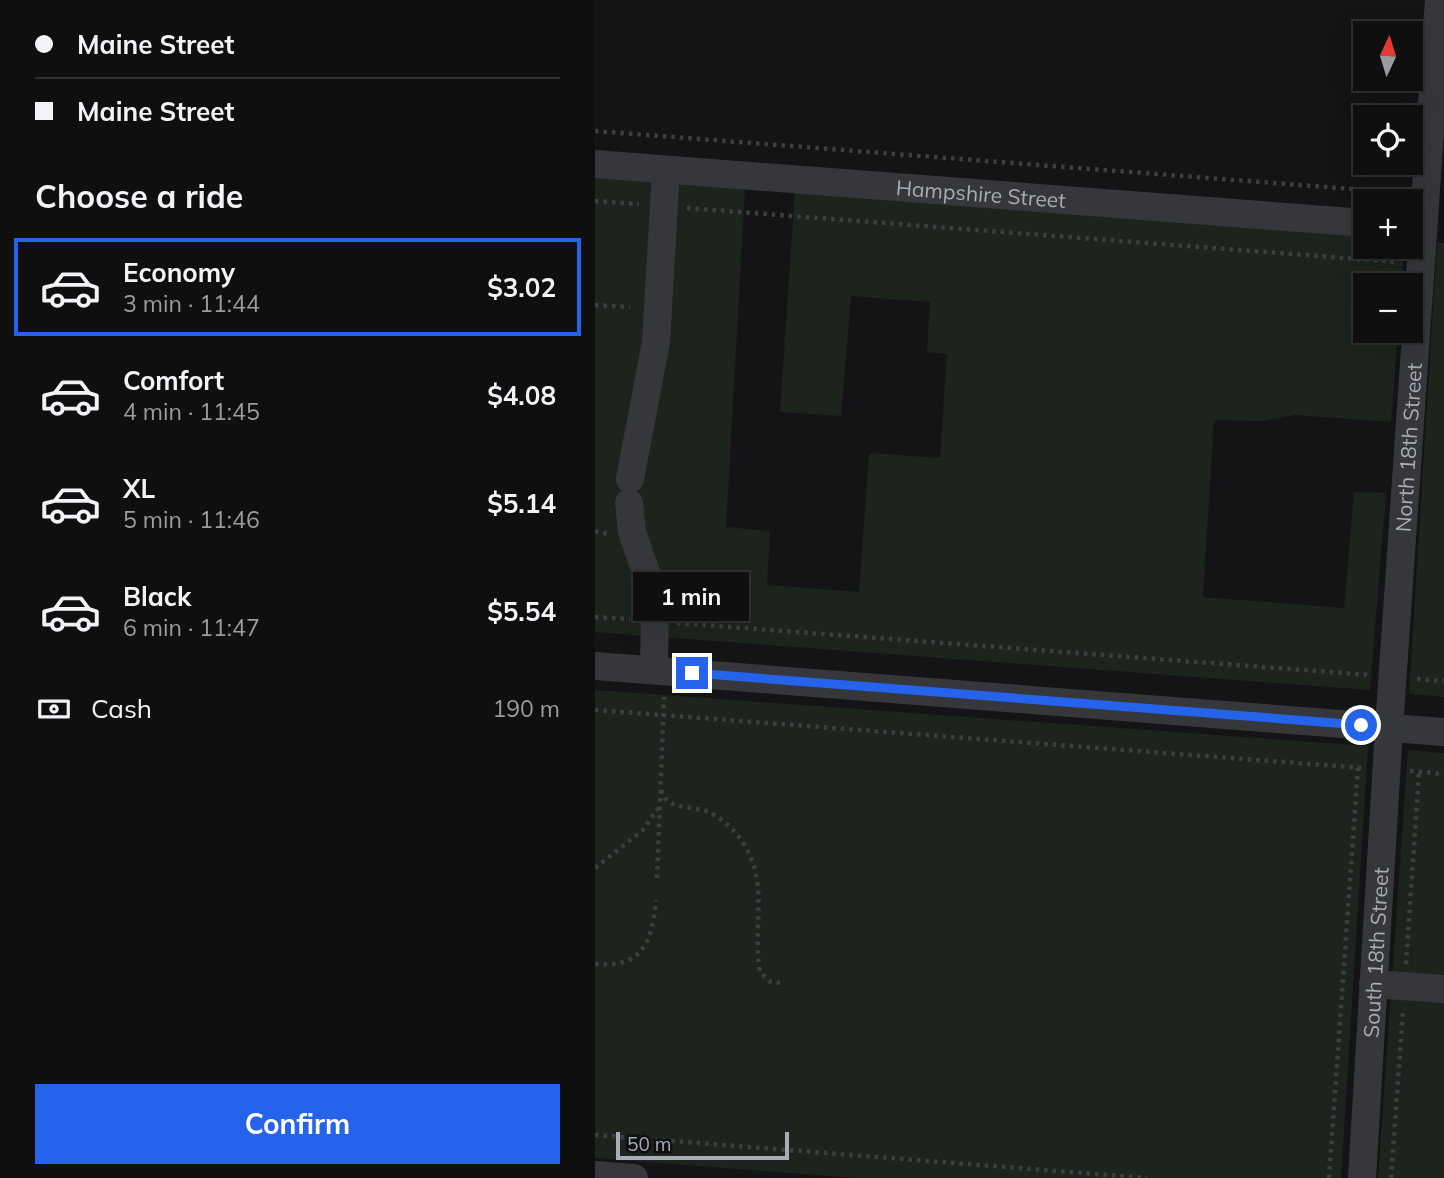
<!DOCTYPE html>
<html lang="en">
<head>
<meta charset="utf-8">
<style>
  body { margin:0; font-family:Mulish,sans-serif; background:#1d1d1e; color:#f1f3f6; height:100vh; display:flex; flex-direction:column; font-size:26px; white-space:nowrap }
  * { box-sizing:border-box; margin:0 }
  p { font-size:23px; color:#9b9c9f }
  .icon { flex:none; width:38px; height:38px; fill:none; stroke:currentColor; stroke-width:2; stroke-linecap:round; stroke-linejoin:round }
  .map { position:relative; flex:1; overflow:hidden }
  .side { display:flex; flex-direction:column; background:#0f0f10; width:595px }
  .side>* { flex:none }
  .banner { display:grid; align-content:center; height:154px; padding:0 35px; background:#0f0f10 }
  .needle { width:46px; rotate:4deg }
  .buttons { position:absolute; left:758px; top:21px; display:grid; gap:14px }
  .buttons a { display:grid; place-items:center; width:70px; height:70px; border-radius:0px; background:#0f0f10; box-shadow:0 7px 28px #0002,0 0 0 2px #2f2f30; font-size:35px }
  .scale { position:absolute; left:21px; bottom:18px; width:173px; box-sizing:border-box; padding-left:7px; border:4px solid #a7acb6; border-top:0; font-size:19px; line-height:24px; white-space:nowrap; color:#a7acb6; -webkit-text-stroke:5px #0f0f11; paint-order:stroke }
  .end { position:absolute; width:32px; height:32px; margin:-16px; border:9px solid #2563eb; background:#fff; box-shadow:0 0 0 4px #fff }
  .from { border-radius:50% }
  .bubble { position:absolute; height:49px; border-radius:0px; background:#0f0f10; box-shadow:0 7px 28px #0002,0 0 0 2px #2f2f30; font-size:23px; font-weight:700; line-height:49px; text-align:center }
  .banner b { display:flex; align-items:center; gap:24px; height:66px; font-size:26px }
  .banner b+b { border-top:2px solid #2f2f30 }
  .banner i { width:18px; height:18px; background:#f1f3f6 }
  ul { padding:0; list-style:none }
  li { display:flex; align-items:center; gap:21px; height:98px; margin:0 14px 10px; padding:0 21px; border:4px solid transparent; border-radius:0px }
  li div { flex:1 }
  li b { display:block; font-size:26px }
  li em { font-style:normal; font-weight:700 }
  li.active { border-color:#2563eb }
  li>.icon { width:63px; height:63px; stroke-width:1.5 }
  h2 { padding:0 35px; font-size:32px; line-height:84px }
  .pay { display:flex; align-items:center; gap:18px; height:77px; padding:0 35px; font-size:26px }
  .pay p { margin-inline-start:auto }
  .button { display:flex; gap:14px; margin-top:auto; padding:14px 35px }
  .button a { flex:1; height:80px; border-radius:0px; background:#2563eb; color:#fff; font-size:28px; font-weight:700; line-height:80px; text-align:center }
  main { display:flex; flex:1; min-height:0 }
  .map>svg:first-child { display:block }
  .green { fill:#1d241d }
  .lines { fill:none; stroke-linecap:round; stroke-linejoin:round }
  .path { stroke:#3c3e42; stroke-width:4.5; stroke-dasharray:3.5 5; stroke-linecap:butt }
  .minor { stroke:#36373b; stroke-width:28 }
  .route { stroke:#2563eb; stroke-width:9 }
  .labels { text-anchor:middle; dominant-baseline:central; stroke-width:5; stroke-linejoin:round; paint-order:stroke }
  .street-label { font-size:21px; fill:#a7acb6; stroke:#0f0f11 }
</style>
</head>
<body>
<main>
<section class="side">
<div class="banner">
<b><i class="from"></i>Maine Street</b>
<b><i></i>Maine Street</b>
</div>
<h2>Choose a ride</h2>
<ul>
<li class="active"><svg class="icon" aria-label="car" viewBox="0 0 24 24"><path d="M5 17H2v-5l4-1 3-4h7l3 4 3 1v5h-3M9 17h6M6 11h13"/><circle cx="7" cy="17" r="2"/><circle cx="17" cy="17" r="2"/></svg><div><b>Economy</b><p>3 min · 11:44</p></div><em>$3.02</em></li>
<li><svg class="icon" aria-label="car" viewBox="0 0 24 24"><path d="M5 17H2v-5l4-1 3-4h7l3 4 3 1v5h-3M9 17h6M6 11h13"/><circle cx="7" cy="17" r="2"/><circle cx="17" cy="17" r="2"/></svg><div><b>Comfort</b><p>4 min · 11:45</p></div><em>$4.08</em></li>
<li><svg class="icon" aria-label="car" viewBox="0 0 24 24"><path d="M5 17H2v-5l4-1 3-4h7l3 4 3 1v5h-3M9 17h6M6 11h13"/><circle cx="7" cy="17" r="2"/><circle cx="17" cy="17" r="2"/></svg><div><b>XL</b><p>5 min · 11:46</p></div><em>$5.14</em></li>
<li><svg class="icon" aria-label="car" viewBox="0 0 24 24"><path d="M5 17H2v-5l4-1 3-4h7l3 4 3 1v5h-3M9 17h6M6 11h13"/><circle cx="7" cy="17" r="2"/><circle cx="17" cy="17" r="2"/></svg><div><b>Black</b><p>6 min · 11:47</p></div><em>$5.54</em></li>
</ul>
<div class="pay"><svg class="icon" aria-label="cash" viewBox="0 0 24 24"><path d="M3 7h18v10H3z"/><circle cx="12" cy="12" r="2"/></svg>Cash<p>190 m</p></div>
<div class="button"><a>Confirm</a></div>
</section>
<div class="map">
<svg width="849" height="1178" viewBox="0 0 849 1178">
  <rect width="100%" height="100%" fill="#141416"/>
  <g class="green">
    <path d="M0 177 150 188 131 527 175 531 172 585 264 592 274 453 345 458 352 354 332 352 335 302 256 296 246 416 185 412 200 191 770 236V247H809L806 285H770V331H803L796 422 701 415 666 421 619 420 608 597 749 608 759 492 791 493 775 690 0 632Z"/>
    <path d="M842 243H849V697L814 694Z"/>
    <path d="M0 690 773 746 746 1178H261L0 1158Z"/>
    <path d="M813 750 849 753V1178H783Z"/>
  </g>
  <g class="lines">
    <g class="path">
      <path d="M0 131 809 193"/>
      <path d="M0 201 44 204"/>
      <path d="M92 208 802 262"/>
      <path d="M0 305 35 307"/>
      <path d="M0 531 13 534"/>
      <path d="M0 617 35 619"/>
      <path d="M82 623 775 675"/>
      <path d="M822 679 849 681"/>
      <path d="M0 710 768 768"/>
      <path d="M815 771 849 774"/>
      <path d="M66 790C73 811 93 805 111 811 127 817 141 831 150 846 174 886 157 929 165 972L174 981 185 983"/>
      <path d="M0 868 48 830 64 807"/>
      <path d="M62 878 69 697"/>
      <path d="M0 964C49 968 57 941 61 900"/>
      <path d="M811 964 824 772"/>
      <path d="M0 1135 552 1178"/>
      <path d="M734 1178 763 767"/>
      <path d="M796 1178 808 1011"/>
    </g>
    <g class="minor">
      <path id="s1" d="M0 164 770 223"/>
      <path d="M35 479 61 342 71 170"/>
      <path d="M34 503 37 532 60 598 59 670"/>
      <path d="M0 666 849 732"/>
      <path d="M778 984 849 989"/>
      <path d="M0 1175 39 1178"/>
      <path id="s2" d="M767 1178 794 728 844 0"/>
    </g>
  </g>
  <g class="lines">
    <path class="route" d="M97 673 766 725"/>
  </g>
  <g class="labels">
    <g class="street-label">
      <text stroke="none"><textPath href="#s1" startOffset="387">Hampshire Street</textPath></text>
      <text stroke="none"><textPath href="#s2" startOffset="732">North 18th Street</textPath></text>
      <text stroke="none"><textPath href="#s2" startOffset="226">South 18th Street</textPath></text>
    </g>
  </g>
</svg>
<div class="buttons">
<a><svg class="needle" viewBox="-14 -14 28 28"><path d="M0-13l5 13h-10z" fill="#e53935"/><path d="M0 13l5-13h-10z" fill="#9b9c9f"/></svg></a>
<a><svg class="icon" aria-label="locate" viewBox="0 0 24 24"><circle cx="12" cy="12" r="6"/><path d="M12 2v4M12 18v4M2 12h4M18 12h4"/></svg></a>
<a>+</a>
<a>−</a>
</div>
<div class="scale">50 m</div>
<i class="end from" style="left:766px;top:725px"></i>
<i class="end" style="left:97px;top:673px"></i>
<div class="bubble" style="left:38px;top:572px;width:116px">1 min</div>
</div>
</main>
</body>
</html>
